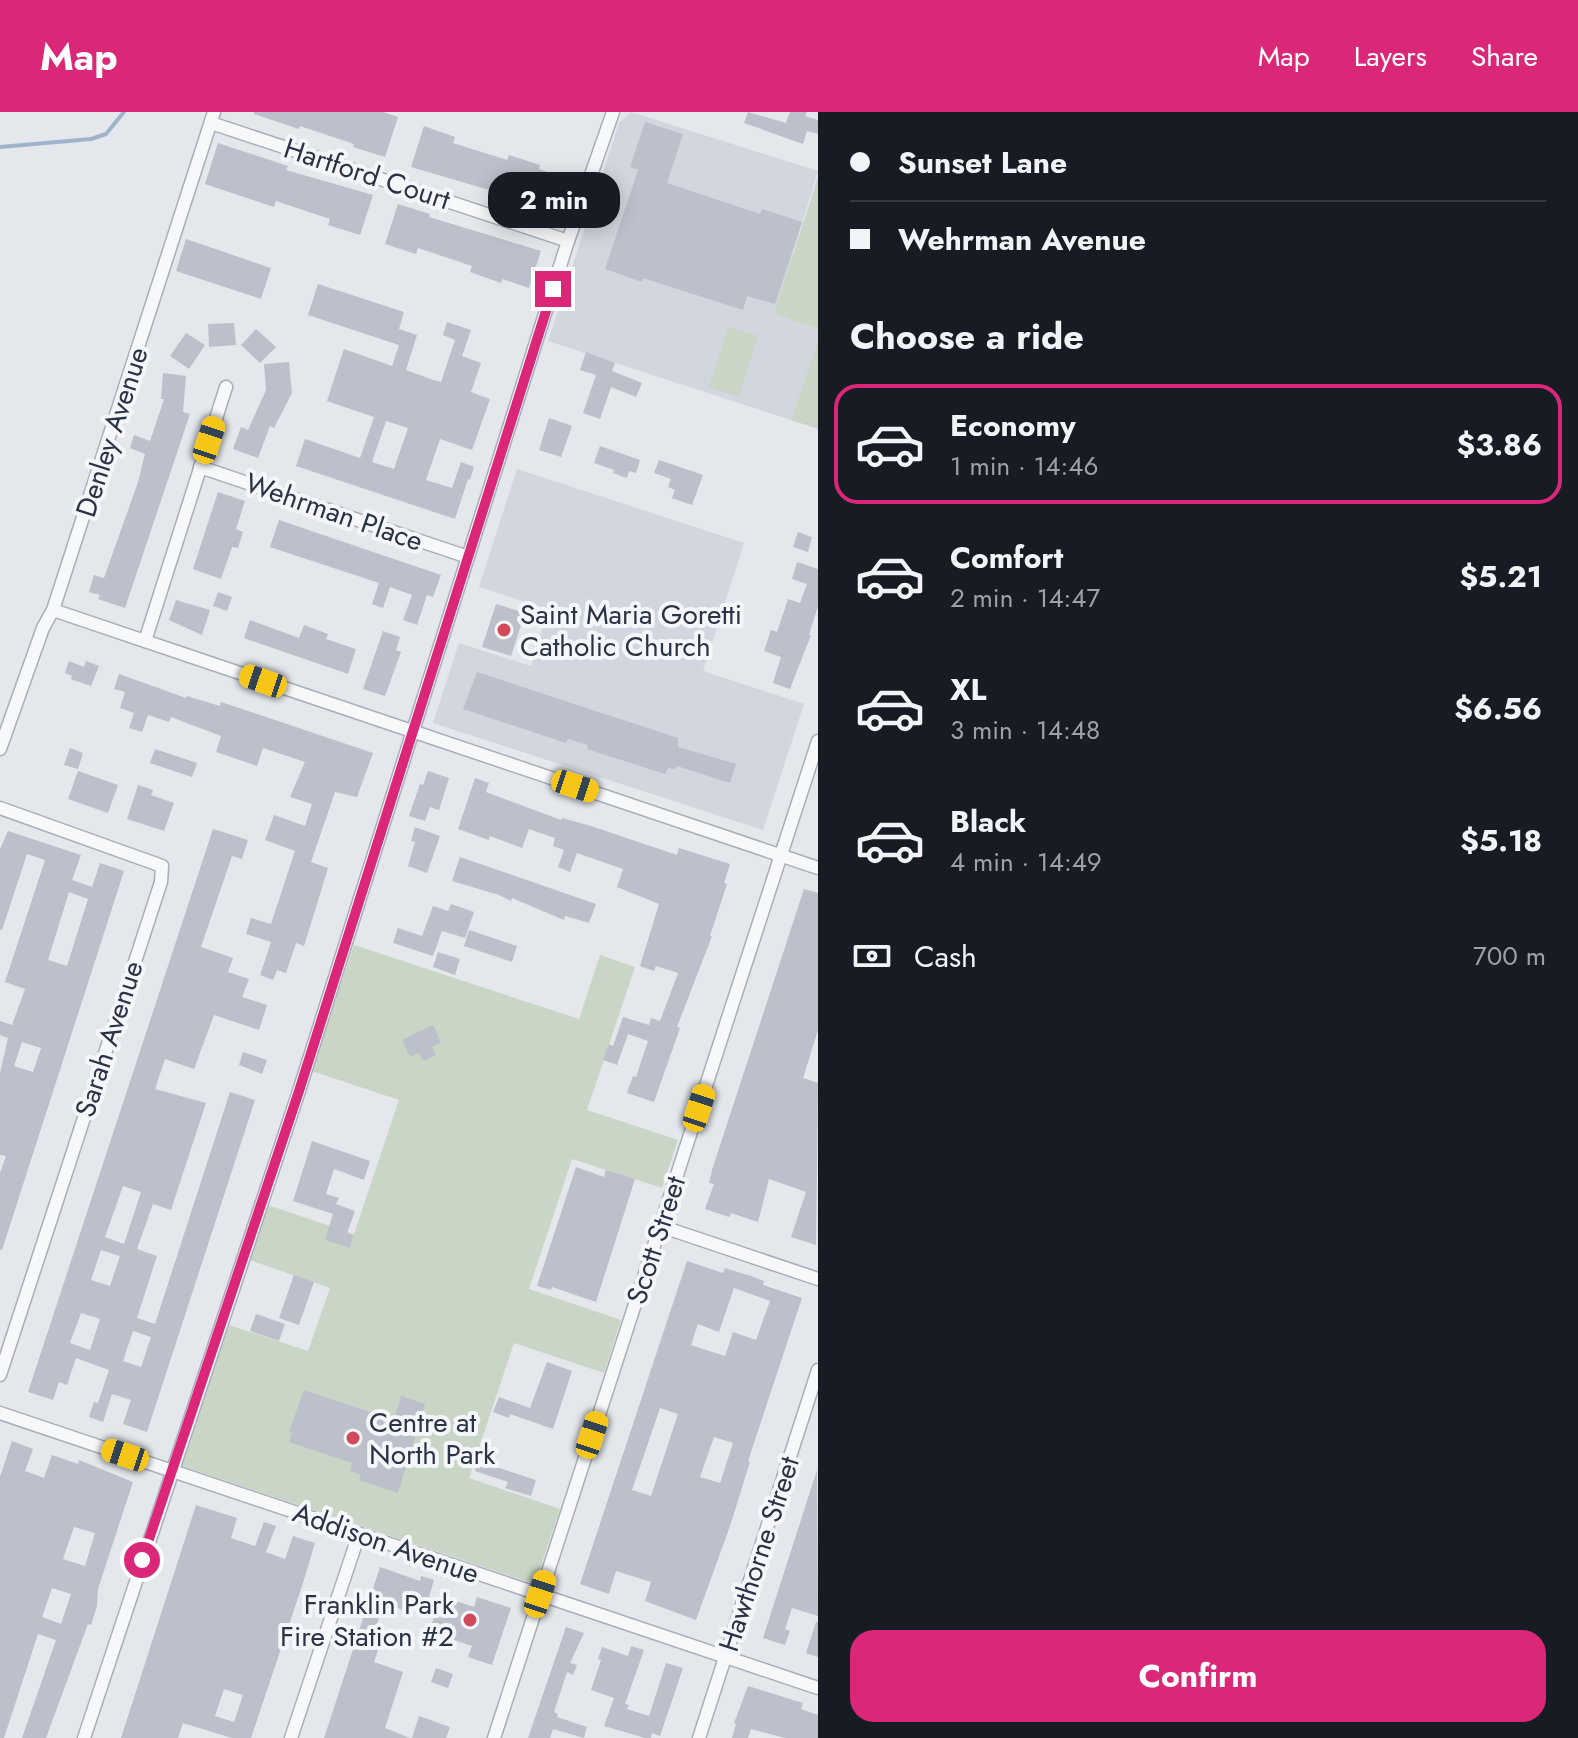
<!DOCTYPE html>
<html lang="en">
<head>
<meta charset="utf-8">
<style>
  body { margin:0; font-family:Jost,sans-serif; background:#242831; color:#f1f3f6; height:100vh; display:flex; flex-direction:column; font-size:30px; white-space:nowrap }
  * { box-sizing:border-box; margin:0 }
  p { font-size:26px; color:#9ea1a6 }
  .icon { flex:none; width:44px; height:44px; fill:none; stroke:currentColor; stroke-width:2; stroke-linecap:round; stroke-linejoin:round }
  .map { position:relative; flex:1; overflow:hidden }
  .sheet { display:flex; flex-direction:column; background:#171b24; width:760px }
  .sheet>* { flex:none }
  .banner { display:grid; align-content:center; height:176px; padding:0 32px; background:#171b24 }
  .end { position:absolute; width:36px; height:36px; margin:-18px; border:10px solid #db2777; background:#fff; box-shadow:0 0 0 4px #fff }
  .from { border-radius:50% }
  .bubble { position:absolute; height:56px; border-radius:24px; background:#171b24; box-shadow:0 4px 20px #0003; font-size:26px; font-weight:700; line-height:56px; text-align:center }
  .car { position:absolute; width:24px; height:48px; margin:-24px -12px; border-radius:10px; box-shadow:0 0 6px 2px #0007; background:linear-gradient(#f5c518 24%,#345 0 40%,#f5c518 0 76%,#345 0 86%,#f5c518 0) }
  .banner b { display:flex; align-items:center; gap:28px; height:76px; font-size:30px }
  .banner b+b { border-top:2px solid #363941 }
  .banner i { width:20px; height:20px; background:#f1f3f6 }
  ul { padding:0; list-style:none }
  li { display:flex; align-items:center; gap:24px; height:120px; margin:0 16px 12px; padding:0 16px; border:4px solid transparent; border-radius:24px }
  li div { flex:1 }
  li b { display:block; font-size:30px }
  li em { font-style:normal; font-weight:700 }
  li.selected { border-color:#db2777 }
  li>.icon { width:72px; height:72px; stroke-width:1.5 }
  h2 { padding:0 32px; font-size:36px; line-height:96px }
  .pay { display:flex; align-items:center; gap:20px; height:88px; padding:0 32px; font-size:30px }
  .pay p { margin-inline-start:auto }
  .cta { display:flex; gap:16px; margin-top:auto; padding:16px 32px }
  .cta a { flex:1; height:92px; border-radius:24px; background:#db2777; color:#fff; font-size:32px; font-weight:700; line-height:92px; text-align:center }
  header { display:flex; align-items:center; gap:48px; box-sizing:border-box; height:112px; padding:0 40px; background:#db2777; color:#fff }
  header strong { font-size:38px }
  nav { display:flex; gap:44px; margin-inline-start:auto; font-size:28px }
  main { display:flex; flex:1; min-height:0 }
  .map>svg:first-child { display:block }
  .built { fill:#d2d6de }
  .green { fill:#c9d6c5 }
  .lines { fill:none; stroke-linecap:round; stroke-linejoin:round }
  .stream { stroke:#9fb4cc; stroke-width:4 }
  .building { fill:#bbc0ca; fill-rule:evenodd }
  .minor-casing { stroke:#a9aeb7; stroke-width:15 }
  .minor { stroke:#f7f8fa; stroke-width:12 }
  .route { stroke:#db2777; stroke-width:10 }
  .poi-dot { fill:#d1495b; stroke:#f4f6f9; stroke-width:3 }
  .labels { text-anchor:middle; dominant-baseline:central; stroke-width:8; stroke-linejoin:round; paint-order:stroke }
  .street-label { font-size:28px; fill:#2b3445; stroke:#f4f6f9 }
  .poi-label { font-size:28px; fill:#2b3445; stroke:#f4f6f9; text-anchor:start }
</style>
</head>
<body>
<header>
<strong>Map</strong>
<nav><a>Map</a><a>Layers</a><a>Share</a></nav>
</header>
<main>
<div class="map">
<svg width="818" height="1626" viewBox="0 0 818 1626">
  <rect width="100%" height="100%" fill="#e4e7ec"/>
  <g class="built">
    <path d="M631 0 818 59 775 202 818 217V228L791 308 548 229 619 11Z"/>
    <path d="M517 357 744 431 703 559 804 592 763 718 433 611 459 531 531 554 548 497 479 475Z"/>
  </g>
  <g class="green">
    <path d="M818 65V217L774 202Z"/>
    <path d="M728 215 758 224 739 285 709 275Z"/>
    <path d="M818 228V317L791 308Z"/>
    <path d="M354 833 579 907 600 843 635 855 587 998 678 1028 662 1076 572 1047 529 1177 621 1208 604 1261 514 1231 469 1366 560 1397 535 1472 182 1354 229 1213 308 1239 330 1176 250 1148 268 1093 354 1122 399 988 312 959Z"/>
  </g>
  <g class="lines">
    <path class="stream" d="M0 35 91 27 106 22 124 0"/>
  </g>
  <g class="building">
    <path d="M254 0H383L398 5 385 45 353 35 354 32 300 14 299 17 254 2Z"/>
    <path d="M748 0 786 11 790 0H807L805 4 818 8V22L807 19 803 32 744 11Z"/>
    <path d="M645 10 683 22 667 71 760 102 762 97 802 110 775 192 747 184 743 198 643 166 642 170 605 157 638 58 630 55Z"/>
    <path d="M424 14 455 25 453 31 507 48 509 43 540 53 539 57 565 66 553 102 495 83 496 80 411 55Z"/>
    <path d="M218 31 288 54 286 58 373 83 360 123 328 113 330 107 276 89 274 95 205 72Z"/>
    <path d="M398 92 430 102 429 105 541 139 529 176 503 167 501 171 470 160 472 154 418 136 416 142 385 132Z"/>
    <path d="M186 127 271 156 261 187 176 159Z"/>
    <path d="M318 172 404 200 399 217 417 223 406 258 433 268 441 270 455 228 443 223 447 210 471 218 462 244 481 251 471 280 490 287 472 338 440 327 426 368 452 376 461 350 474 355 470 368 468 367 455 407 296 354 305 327 360 346 374 305 327 289 337 258 344 237 392 254 399 233 308 203ZM386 309 408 316 394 357 372 350Z"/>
    <path d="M234 211 236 233 209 235 208 212Z"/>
    <path d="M256 217 276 235 260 251 241 233Z"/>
    <path d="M186 221 205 233 189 257 170 244Z"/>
    <path d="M586 240 615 251 612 259 642 271 636 285 611 275 600 307 583 301 596 263 580 258Z"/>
    <path d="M289 250 292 281 274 316 270 314 258 346 233 337 241 315 248 318 266 278 264 252Z"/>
    <path d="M163 261 186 264 183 300 190 302 125 496 98 487 100 483 89 480 94 463 104 466 138 370 145 342 130 336 134 323 150 329 164 287H161Z"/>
    <path d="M549 306 572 314 561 345 539 338Z"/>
    <path d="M600 334 640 348 636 361 629 359 627 366 613 361 614 358 594 351Z"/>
    <path d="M659 348 703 363 692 393 672 386 675 378 668 375 671 367 654 361Z"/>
    <path d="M218 380 245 389 236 417 243 420 238 436 232 435 221 467 193 457Z"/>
    <path d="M279 408 441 463 433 485 427 483 417 513 403 508 412 483 390 475 383 496 372 492 379 471 270 435Z"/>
    <path d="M798 420 812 425 808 440 793 435Z"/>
    <path d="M797 450 818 457V494L809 523H811L790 577 773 571 781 545 764 539 771 518 777 520 788 487 800 491 807 472 792 467Z"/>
    <path d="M218 480 232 485 227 499 213 494Z"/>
    <path d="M176 488 210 498 202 523 169 508Z"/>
    <path d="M496 492 525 501 511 544 482 535Z"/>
    <path d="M250 508 299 526 304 513 328 522 326 527 356 537 348 562 244 526Z"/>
    <path d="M383 519 400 525 396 538 401 540 385 584 363 577Z"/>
    <path d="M69 549 84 555 86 549 99 554 91 574 71 567 72 564 65 561Z"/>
    <path d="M477 560 678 626V635L736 652 730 671 677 654 674 657 668 656 665 662 587 637 588 633 568 627 566 631 463 597Z"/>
    <path d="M119 562 186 586 187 584 220 594 221 590 373 641 357 685 335 680 311 750 328 756 309 818 304 834 296 831 286 861 277 858 273 868 260 863 271 830 246 822 251 806 271 812 295 739 265 728 274 703 305 714 312 692 290 685 305 650 263 636 257 654 216 640 221 624 171 605 169 610 148 603 142 620 129 616 134 601 120 596 125 580 114 577Z"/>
    <path d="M70 636 83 641 78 657 64 653Z"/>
    <path d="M155 637 197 651 192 665 150 651Z"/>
    <path d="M78 659 118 673 108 701 68 687Z"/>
    <path d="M428 659 449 666 439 698 430 695 425 709 409 704 420 672 423 673Z"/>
    <path d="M475 666 489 671 486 680 561 708 562 706 591 714 677 743 679 736 730 752 724 771 727 772 710 824H712L677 915 680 916 654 990 627 981 633 964 636 965 648 929 628 922 617 953 603 948 609 932 613 934 623 905 649 913 651 906 660 909 678 861 656 854 654 859 640 854 659 792 617 775 623 757 577 741 570 760 558 755 564 738 553 734 555 726 529 717 522 736 490 724 489 728 458 717Z"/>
    <path d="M138 673 153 678 151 683 174 691 164 719 127 707Z"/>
    <path d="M415 715 440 724 427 761 408 754 415 730 411 729Z"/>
    <path d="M213 717 248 728 242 747 232 744 201 835 233 846 228 860 249 867 242 885 267 893 259 918 214 903 194 957 165 947 155 977 206 991 171 1098 153 1092 137 1137 157 1144 137 1206 155 1212 230 980 255 988 147 1320 123 1312 131 1288 112 1282 103 1310 89 1305 94 1290 98 1291 109 1258 76 1246 67 1273 59 1270 53 1288 28 1280ZM123 1074 141 1080 124 1132 105 1125ZM101 1138 120 1144 110 1174 91 1168ZM81 1201 100 1207 90 1238 70 1231ZM133 1219 151 1225 141 1255 123 1249Z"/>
    <path d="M8 719 81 743 72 768 92 775 100 751 124 759 2 1138H0V1061L6 1044 0 1043V961L8 926 0 923V909L12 913 25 877 5 870 45 748 27 742 2 818H0V737ZM69 780 88 787 67 854 48 848ZM22 930 41 936 33 960 14 954Z"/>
    <path d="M460 745 596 792 589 811 565 804 564 808 512 786 511 789 499 783 452 769Z"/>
    <path d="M804 777 818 781V918L803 966 818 971 816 1133 791 1125 806 1080 769 1067 758 1110 731 1101 729 1105 705 1097 714 1072 709 1071 712 1058Z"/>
    <path d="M451 792 474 800 465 826 442 819 433 844 393 831 398 816 422 824 433 794 448 799Z"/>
    <path d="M469 818 517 834 512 850 464 834Z"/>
    <path d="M438 840 460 847 455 863 433 855Z"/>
    <path d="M433 913 441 930 432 935 436 943 423 949 419 941 410 945 402 928Z"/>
    <path d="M243 940 267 948 262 962 239 953Z"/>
    <path d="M312 1029 370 1049 364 1068 334 1057 326 1082 339 1086 336 1092 355 1099 347 1121 353 1124 350 1136 325 1128 333 1102 293 1089Z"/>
    <path d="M576 1055 604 1065 606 1058 635 1067 596 1190 552 1175 551 1178 537 1174Z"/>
    <path d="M687 1149 723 1161 725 1156 751 1164 764 1169 763 1173 802 1186 748 1349 750 1350 730 1414 696 1508 645 1489 651 1470 616 1459 609 1482 580 1472ZM734 1176 770 1189 756 1228 733 1220 725 1244 691 1233 698 1212 719 1220ZM660 1296 678 1302 651 1384 632 1378ZM714 1325 733 1331 720 1371 700 1365Z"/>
    <path d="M294 1163 314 1170 299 1213 279 1206Z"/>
    <path d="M256 1202 285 1212 279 1229 250 1219Z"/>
    <path d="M547 1250 572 1259 553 1317 510 1302 509 1306 493 1300 499 1285 530 1296Z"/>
    <path d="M304 1278 394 1308 401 1284 425 1292 398 1381 359 1368 361 1363 350 1359 352 1351 289 1330 292 1321 289 1320Z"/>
    <path d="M12 1329 33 1337 25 1359 44 1366 52 1343 78 1352 79 1348 133 1370 98 1477 97 1494 91 1513 88 1512 46 1626H22L56 1528 38 1522 4 1626H0V1365ZM74 1415 95 1421 85 1454 63 1447ZM52 1476 71 1482 61 1512 42 1505Z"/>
    <path d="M479 1346 494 1351 493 1354 536 1368 531 1384 505 1376 508 1370 475 1359Z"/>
    <path d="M817 1358 818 1504 792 1496 785 1517 790 1519 785 1533 763 1526Z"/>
    <path d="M196 1393 237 1406 231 1426 255 1434 264 1410 276 1414 266 1440 285 1447 293 1424 315 1431 303 1471 251 1626H232L183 1611 178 1626H121ZM224 1577 243 1583 234 1610 215 1604Z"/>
    <path d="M380 1455 420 1469 421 1464 434 1468 428 1488 417 1484 411 1501 384 1491 376 1515 385 1518 374 1550 403 1560 385 1616 410 1626H324Z"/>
    <path d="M441 1484 474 1495 477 1485 511 1496 492 1553 468 1545 472 1534 429 1520Z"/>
    <path d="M816 1510H818V1545L806 1541Z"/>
    <path d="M566 1515 584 1521 570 1551 577 1553 573 1563 567 1560 554 1600 558 1602 557 1605 587 1615 584 1626 553 1617 550 1626H528Z"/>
    <path d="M631 1534 644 1538 625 1592 629 1593 627 1597 649 1604 666 1551 683 1556 660 1624 652 1621 651 1626H645L604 1614 614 1586 591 1578 601 1548 598 1547 602 1535 628 1544Z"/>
    <path d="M436 1556 453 1562 448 1576 431 1570Z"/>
    <path d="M748 1574 803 1591 801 1597 818 1603V1626H785L751 1617 748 1626H732L736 1612 734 1611Z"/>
    <path d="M419 1604 450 1615 446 1626H412Z"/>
  </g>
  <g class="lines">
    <g class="minor-casing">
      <g id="minor">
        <path d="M211 11 568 129"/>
        <path d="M200 355 468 445"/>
        <path d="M53 498 818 756"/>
        <path d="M145 529 226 275"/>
        <path d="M0 637 43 516 53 498 214 0"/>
        <path d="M0 696 162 754 161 770 0 1263"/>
        <path d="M660 1114 818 1167"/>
        <path d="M0 1301 818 1576"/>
        <path d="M84 1626 299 979 568 129 613 0"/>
        <path d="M291 1626 359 1422"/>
        <path d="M494 1626 818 629"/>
        <path d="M699 1626 818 1258"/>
      </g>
    </g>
    <use href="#minor" class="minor"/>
  </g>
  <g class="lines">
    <path class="route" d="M142 1448 299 979 553 177"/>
  </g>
  <g class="poi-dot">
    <circle cx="504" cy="518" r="8"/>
    <circle cx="353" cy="1326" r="8"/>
    <circle cx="470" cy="1508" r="8"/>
  </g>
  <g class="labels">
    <g class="street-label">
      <text transform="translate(367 62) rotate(18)">Hartford Court</text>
      <text transform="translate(112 320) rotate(-72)">Denley Avenue</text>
      <text transform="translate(334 400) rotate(19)">Wehrman Place</text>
      <text transform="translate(109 927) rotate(-72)">Sarah Avenue</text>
      <text transform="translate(656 1128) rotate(-72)">Scott Street</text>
      <text transform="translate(386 1431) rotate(19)">Addison Avenue</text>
      <text transform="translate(759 1442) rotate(-72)">Hawthorne Street</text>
    </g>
    <g class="poi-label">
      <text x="520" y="502">Saint Maria Goretti<tspan x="520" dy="32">Catholic Church</tspan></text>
      <text x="369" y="1310">Centre at<tspan x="369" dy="32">North Park</tspan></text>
      <text x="454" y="1492" text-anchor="end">Franklin Park<tspan x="454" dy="32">Fire Station #2</tspan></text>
    </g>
  </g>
</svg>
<i class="end from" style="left:142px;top:1448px"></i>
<i class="end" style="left:553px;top:177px"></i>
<div class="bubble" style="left:488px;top:60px;width:132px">2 min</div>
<i class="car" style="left:209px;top:328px;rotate:18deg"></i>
<i class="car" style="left:263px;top:569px;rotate:289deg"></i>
<i class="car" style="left:575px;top:674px;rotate:108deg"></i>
<i class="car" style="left:699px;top:996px;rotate:18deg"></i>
<i class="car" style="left:592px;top:1323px;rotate:18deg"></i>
<i class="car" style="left:125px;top:1343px;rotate:288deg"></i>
<i class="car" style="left:540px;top:1482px;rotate:18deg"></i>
</div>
<section class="sheet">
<div class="banner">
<b><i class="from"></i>Sunset Lane</b>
<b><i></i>Wehrman Avenue</b>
</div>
<h2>Choose a ride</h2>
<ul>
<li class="selected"><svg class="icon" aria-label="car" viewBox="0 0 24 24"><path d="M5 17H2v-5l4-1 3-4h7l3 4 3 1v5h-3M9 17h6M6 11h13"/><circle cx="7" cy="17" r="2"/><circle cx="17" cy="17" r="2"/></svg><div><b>Economy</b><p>1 min · 14:46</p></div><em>$3.86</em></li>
<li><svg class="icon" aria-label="car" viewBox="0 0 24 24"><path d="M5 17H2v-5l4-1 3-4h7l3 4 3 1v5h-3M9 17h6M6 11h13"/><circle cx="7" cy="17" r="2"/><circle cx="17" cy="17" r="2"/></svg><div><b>Comfort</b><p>2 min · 14:47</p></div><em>$5.21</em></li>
<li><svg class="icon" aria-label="car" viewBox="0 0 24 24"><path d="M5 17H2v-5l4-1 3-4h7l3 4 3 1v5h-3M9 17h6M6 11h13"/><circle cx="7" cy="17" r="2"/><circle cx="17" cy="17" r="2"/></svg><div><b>XL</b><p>3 min · 14:48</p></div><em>$6.56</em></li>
<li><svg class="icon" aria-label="car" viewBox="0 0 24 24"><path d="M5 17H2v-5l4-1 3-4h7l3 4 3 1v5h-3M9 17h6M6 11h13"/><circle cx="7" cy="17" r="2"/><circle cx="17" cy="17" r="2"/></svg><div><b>Black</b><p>4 min · 14:49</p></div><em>$5.18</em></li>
</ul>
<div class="pay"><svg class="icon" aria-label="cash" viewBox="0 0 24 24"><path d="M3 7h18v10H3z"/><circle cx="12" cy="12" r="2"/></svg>Cash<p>700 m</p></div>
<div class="cta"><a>Confirm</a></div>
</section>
</main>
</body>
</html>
